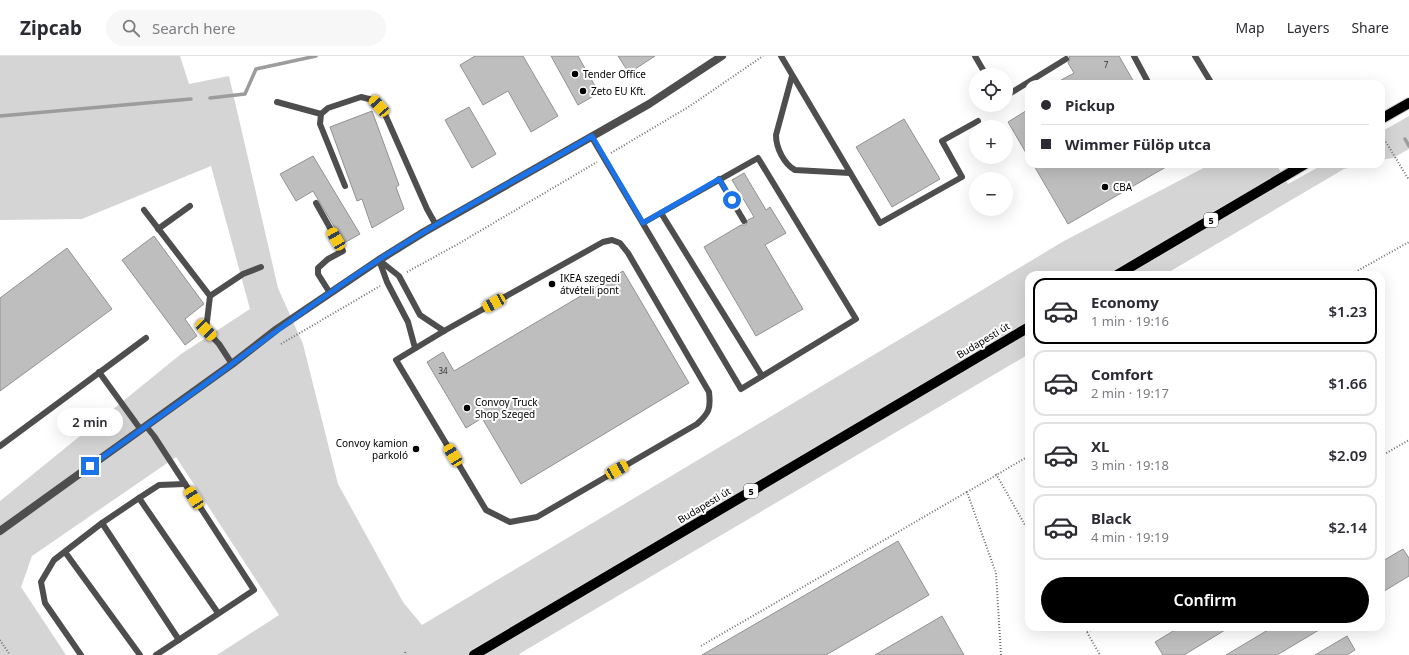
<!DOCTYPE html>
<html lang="en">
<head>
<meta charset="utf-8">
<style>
  body { margin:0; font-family:"Noto Sans",sans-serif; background:#f7f7f7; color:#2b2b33; height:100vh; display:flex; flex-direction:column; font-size:15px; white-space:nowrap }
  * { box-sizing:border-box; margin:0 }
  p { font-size:13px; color:#7c7c81 }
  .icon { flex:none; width:22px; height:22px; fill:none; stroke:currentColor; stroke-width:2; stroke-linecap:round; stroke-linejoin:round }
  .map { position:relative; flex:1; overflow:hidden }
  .drawer { position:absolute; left:1025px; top:215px; width:360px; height:360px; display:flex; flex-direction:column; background:#fff; border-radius:12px; box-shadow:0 4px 16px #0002 }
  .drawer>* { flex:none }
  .guide { position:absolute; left:1025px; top:24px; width:360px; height:88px; border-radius:12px; box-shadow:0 4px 16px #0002; display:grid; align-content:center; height:88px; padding:0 16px; background:#fff }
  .tools { position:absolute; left:969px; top:12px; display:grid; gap:8px }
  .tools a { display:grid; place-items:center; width:44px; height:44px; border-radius:50%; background:#fff; box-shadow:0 4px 16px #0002; font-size:20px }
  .end { position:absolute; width:18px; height:18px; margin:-9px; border:5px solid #1a73e8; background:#fff; box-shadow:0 0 0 2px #fff }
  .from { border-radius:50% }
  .bubble { position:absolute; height:28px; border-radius:14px; background:#fff; box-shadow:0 4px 16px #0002; font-size:13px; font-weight:600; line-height:28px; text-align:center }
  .car { position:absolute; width:12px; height:24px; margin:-12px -6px; border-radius:5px; box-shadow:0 0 3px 1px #0007; background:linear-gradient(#f5c518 24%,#345 0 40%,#f5c518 0 76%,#345 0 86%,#f5c518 0) }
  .guide b { display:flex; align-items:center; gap:14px; height:38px; font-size:15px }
  .guide b+b { border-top:1px solid #e1e1e2 }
  .guide i { width:10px; height:10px; background:#2b2b33 }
  ul { padding:7px 0 0; list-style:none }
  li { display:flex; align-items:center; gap:12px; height:66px; margin:0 8px 6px; padding:0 8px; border:2px solid #e1e1e2; border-radius:12px }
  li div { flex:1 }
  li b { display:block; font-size:15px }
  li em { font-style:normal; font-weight:600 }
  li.current { border-color:#000 }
  li>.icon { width:36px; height:36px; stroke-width:1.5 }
  .button { display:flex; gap:8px; margin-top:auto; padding:8px 16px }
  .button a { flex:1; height:46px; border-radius:24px; background:#000; color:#fff; font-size:16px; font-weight:600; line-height:46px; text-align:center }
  header { display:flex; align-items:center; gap:24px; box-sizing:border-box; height:56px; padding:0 20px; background:#fff; border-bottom:1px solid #e1e1e2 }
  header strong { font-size:19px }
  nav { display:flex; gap:22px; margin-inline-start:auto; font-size:14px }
  .search { width:280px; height:36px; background:#f7f7f7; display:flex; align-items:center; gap:10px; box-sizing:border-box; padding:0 14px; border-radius:22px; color:#7c7c81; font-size:15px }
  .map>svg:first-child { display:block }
  .green { fill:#d5d5d5 }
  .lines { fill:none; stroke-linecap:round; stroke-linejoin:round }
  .stream { stroke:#9c9c9c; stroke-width:3.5 }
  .building { fill:#bebebe; stroke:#929292 }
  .primary-casing { stroke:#dbdbdb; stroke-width:12 }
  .path { stroke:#707070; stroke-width:2; stroke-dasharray:1 2; stroke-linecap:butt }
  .service { stroke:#4e4e4e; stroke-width:6 }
  .minor { stroke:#4e4e4e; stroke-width:8 }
  .primary { stroke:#000; stroke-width:10 }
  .route { stroke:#1a73e8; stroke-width:5 }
  .poi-dot { fill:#000; stroke:#fff; stroke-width:1.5 }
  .labels { text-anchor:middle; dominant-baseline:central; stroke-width:4; stroke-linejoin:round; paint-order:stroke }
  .number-label { font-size:8px; fill:#303030 }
  .shield { fill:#fff; stroke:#4c4c4c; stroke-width:1 }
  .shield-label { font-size:9px; font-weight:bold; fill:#000 }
  .poi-label { font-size:10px; fill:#000; stroke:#fff; text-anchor:start }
  .street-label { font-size:10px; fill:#000; stroke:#fff }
</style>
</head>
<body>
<header>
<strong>Zipcab</strong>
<div class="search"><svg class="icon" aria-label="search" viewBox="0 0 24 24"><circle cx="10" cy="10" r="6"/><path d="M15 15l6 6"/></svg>Search here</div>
<nav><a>Map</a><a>Layers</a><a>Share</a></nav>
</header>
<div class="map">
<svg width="1409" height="599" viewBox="0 0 1409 599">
  <rect width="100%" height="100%" fill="#fff"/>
  <g class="green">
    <path d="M0 0H180L189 28 229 20 278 232 303 288 338 428 403 546 422 569 1064 185 1211 108H1276L1288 128 1324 108H1366L1344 113 1164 219H1029V298L519 598 520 599H217L279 559 176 401 32 500 21 531 66 599H0V445L181 298 250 253 211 110 82 163 0 164Z"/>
    <path d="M1409 60V93L1393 102 1381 104V76Z"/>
  </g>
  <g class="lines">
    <g class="stream">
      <path d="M210 42 245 38 256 13 316 0"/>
      <path d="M0 60 191 43"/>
      <path d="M1405 83 1409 90"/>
    </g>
  </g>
  <g class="building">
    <path d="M475 0H523L558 60 531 76 508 35 483 49 460 9Z"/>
    <path d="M551 0H578L599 37 578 49Z"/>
    <path d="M618 0H655L629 17Z"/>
    <path d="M1069 0H1119L1135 28H1054L1074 17 1068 7 1070 3Z"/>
    <path d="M469 51 496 98 472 112 445 64Z"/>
    <path d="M1029 53V102L1008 66Z"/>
    <path d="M372 55 399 129 396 131 404 153 372 172 362 143 357 145 330 71Z"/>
    <path d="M904 63 940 123 892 151 856 91Z"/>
    <path d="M313 100 360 178 344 187 313 135 296 145 280 118Z"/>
    <path d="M1033 108H1171L1068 168Z"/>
    <path d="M744 117 766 154 770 151 786 177 765 189 803 253 756 280 704 191 741 169H746L748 164 754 161 732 124Z"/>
    <path d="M154 180 204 248 185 263 197 280 185 289 122 204Z"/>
    <path d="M67 192 112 253 0 335V242Z"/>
    <path d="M623 215 689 327 521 428 482 362 466 372 427 306 443 296 454 315Z"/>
    <path d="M898 485 929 539 826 599H702Z"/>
    <path d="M1403 493 1409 502V520L1381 537V506Z"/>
    <path d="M942 560 964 599H875Z"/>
    <path d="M1180 571H1230L1184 599H1163L1155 586Z"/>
    <path d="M1273 571H1324L1277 599H1226Z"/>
    <path d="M1347 580 1355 594 1347 599H1315Z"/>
  </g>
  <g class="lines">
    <g class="primary-casing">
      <g id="primary">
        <path d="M1381 63 1409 47"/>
        <path d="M1117 219 1305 108"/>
        <path d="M474 599 1029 271"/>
      </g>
    </g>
    <g class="path">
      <path d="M1381 78 1409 124"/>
      <path d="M611 97 690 50 763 0"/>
      <path d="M407 216 458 188 597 106"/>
      <path d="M1350 219 1409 186"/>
      <path d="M281 288 380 230"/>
      <path d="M1381 400 1409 384"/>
      <path d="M996 418 1029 476"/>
      <path d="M1084 571 1100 599"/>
      <path d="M1087 576 1097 571"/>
      <path d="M0 584 10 599"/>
      <path d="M701 590 967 436"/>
      <path d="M405 596 406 599"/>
      <path d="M1001 599 996 517 967 436 1029 400"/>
    </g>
    <g class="service">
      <path d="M781 0 880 167 962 121 942 85 978 65"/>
      <path d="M975 0 986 19"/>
      <path d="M1134 0 1149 28"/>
      <path d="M1195 0 1212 28"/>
      <path d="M792 20 776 79C776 92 784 108 795 114L850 117"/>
      <path d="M1006 40 1066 3"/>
      <path d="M277 46 321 58"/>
      <path d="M591 80 604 102 741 333 856 263 758 102 643 167"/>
      <path d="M719 123 744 165"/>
      <path d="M345 130 320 68 321 58 328 52 361 41 373 44 384 56 427 153 436 169"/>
      <path d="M316 147 343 195 328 203 318 212V218L330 237"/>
      <path d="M144 154 210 240"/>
      <path d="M661 157 762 320"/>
      <path d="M158 173 190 150"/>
      <path d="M612 184 620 187 628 197 709 336C711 353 709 357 697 368L537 461 510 466 486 454 396 304 444 275 603 186Z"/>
      <path d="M379 204 399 220 420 259 444 275"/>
      <path d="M379 204 387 226 408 266 415 292"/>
      <path d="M232 308 219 288 206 274 210 240 243 218 261 211"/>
      <path d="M99 316 141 374"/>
      <path d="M146 370 154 380 254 534 156 599"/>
      <path d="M0 390 146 282"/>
      <path d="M139 442 218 557"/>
      <path d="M102 467 179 584"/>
      <path d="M65 496 140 599"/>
      <path d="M81 599 45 547 41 526 54 504 102 467 139 442 159 429 185 428"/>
    </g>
    <path class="minor" d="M0 475 232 308 277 273 379 204 424 176 649 48 722 0"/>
    <use href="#primary" class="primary"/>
  </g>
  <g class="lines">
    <path class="route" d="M90 410C137 376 186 343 232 308 280 272 329 236 380 203 448 159 521 122 592 80L643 167 719 123 732 144"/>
  </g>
  <g class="poi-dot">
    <circle cx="575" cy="18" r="4"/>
    <circle cx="583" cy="35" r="4"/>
    <circle cx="1105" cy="131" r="4"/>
    <circle cx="552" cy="228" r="4"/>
    <circle cx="467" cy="352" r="4"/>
    <circle cx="416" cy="393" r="4"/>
  </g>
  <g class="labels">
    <g class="number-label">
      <text x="1106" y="8">7</text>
      <text x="443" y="314">34</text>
    </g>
    <g class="shield">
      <rect x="1204" y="157" width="14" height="14" rx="3"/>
      <rect x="744" y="428" width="14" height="14" rx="3"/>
    </g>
    <g class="shield-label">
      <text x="1211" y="164">5</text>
      <text x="751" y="435">5</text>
    </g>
    <g class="poi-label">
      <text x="583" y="18">Tender Office</text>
      <text x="591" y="35">Zeto EU Kft.</text>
      <text x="1113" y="131">CBA</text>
      <text x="560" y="222">IKEA szegedi<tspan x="560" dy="12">átvételi pont</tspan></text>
      <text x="475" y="346">Convoy Truck<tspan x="475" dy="12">Shop Szeged</tspan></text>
      <text x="408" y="387" text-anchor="end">Convoy kamion<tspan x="408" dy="12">parkoló</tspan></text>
    </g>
    <g class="street-label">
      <text transform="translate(983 284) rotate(-31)">Budapesti út</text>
      <text transform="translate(704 449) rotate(-31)">Budapesti út</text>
    </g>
  </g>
</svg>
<div class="tools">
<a><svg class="icon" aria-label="locate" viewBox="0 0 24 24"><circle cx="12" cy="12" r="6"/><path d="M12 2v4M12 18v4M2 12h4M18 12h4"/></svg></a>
<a>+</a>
<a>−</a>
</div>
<i class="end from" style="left:732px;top:144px"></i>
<i class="end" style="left:90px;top:410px"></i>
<div class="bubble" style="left:57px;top:352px;width:66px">2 min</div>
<i class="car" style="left:379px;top:50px;rotate:318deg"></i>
<i class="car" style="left:336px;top:183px;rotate:330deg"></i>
<i class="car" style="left:494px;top:247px;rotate:241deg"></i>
<i class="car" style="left:206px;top:274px;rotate:136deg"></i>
<i class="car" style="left:453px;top:399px;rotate:329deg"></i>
<i class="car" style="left:617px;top:414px;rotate:60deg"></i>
<i class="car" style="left:194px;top:442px;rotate:327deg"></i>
<div class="guide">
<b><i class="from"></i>Pickup</b>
<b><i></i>Wimmer Fülöp utca</b>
</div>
<section class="drawer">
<ul>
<li class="current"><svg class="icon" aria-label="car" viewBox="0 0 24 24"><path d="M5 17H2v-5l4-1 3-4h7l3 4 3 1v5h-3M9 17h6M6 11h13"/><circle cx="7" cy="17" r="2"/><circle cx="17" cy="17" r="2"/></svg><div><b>Economy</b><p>1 min · 19:16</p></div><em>$1.23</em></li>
<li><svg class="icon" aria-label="car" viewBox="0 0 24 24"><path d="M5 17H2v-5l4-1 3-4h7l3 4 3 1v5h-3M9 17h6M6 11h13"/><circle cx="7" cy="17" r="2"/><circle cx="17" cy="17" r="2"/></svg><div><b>Comfort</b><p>2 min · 19:17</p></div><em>$1.66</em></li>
<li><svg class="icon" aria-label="car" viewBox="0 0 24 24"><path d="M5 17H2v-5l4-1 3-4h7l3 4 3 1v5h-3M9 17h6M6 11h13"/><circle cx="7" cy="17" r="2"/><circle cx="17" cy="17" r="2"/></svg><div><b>XL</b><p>3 min · 19:18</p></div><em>$2.09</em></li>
<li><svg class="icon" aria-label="car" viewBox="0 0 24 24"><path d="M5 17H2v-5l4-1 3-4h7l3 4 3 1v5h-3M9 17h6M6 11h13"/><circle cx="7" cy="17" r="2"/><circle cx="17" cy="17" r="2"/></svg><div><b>Black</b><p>4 min · 19:19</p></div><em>$2.14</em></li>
</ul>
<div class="button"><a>Confirm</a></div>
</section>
</div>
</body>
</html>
